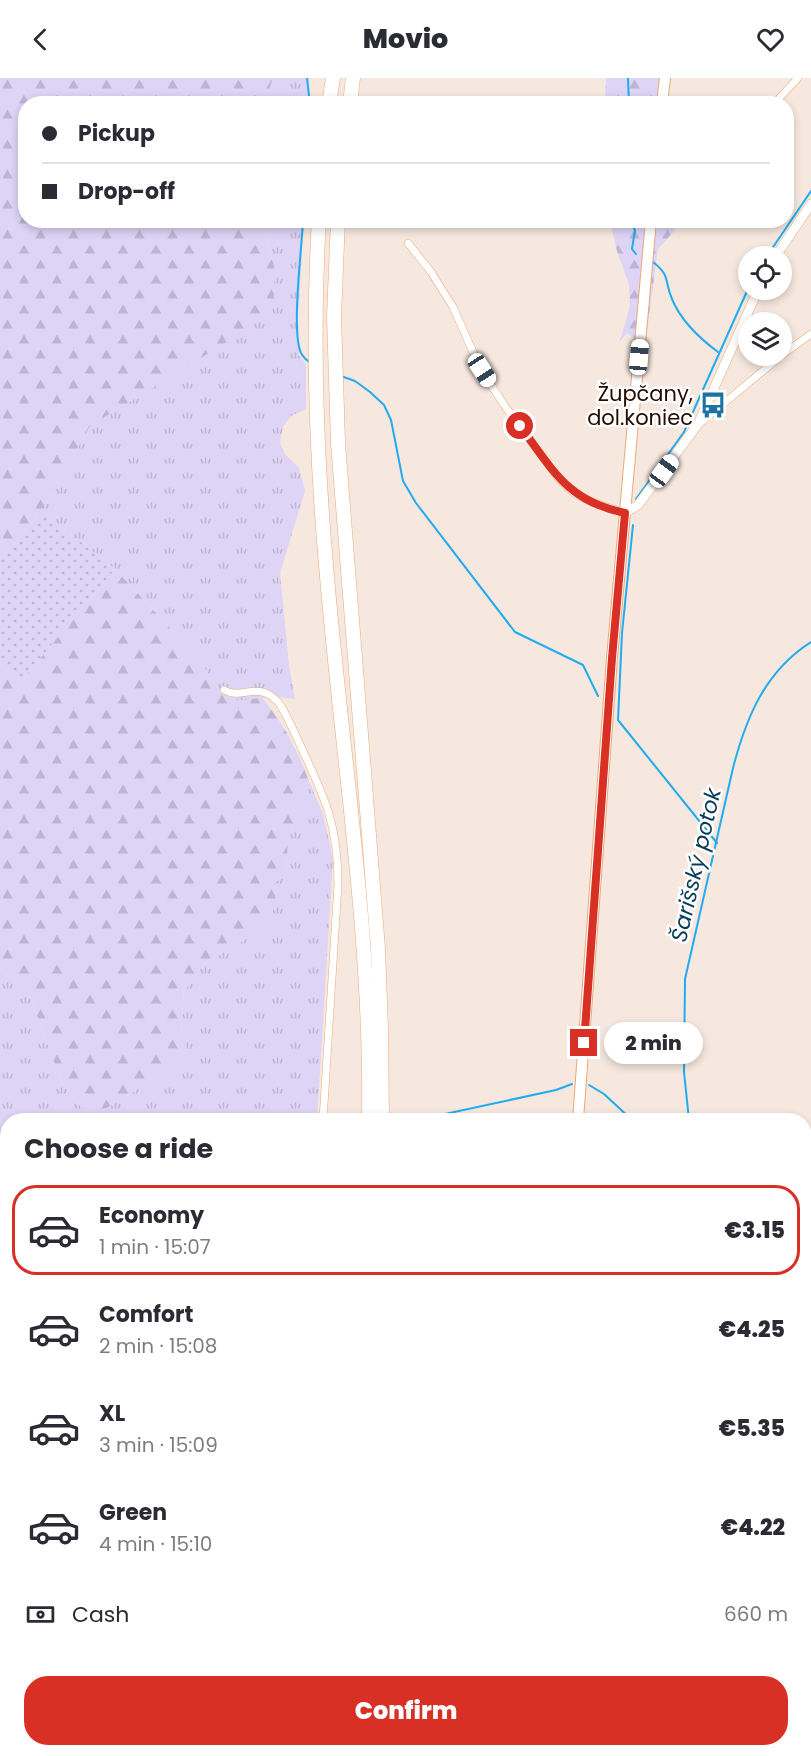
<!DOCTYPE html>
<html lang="en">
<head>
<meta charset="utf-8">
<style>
  body { margin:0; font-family:Poppins,sans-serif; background:#f2f2f3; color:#2b2b33; height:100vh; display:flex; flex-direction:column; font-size:22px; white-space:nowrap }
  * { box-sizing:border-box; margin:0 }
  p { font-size:20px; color:#7c7c81 }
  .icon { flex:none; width:33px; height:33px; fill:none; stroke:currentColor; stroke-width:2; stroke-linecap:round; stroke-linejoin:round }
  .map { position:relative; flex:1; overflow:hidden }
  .drawer { position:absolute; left:0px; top:1035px; width:812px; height:644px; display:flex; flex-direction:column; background:#fff; border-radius:24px 24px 0 0; box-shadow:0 3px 9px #0003 }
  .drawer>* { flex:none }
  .top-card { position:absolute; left:18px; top:18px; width:776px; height:132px; border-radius:24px; box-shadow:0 3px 9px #0003; display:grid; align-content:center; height:132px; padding:0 24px; background:#fff }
  .buttons { position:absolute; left:738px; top:168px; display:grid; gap:12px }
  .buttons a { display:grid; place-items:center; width:54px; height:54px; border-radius:50%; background:#fff; box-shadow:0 3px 9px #0003; font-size:30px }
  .end { position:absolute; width:27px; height:27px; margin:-14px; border:8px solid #d93025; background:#fff; box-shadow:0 0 0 3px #fff }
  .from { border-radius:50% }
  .bubble { position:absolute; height:42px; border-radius:21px; background:#fff; box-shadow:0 3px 9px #0003; font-size:20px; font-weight:800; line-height:42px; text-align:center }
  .car { position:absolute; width:18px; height:36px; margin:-18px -9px; border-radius:8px; box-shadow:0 0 4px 2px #0007; background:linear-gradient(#fff 24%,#345 0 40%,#fff 0 76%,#345 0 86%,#fff 0) }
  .top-card b { display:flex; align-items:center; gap:21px; height:57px; font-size:22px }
  .top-card b+b { border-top:2px solid #e1e1e2 }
  .top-card i { width:15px; height:15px; background:#2b2b33 }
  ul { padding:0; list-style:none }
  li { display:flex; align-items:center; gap:18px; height:90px; margin:0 12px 9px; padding:0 12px; border:3px solid transparent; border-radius:24px }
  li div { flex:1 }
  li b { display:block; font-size:22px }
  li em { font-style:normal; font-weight:800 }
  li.selected { border-color:#d93025 }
  li>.icon { width:54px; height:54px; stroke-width:1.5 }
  h2 { padding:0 24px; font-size:27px; line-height:72px }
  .pay { display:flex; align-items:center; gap:15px; height:66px; padding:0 24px; font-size:22px }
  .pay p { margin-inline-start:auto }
  .cta { display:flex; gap:12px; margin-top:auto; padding:12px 24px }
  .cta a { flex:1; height:69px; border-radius:24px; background:#d93025; color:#fff; font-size:24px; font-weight:800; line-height:69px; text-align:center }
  header { display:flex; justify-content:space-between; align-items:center; height:78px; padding:0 24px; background:#fff; font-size:27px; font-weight:800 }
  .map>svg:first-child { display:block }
  .grass { fill:url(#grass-tufts) }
  .forest { fill:url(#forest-firs) }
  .cemetery { fill:url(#cemetery-stones) }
  .garden { fill:url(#garden-dots) }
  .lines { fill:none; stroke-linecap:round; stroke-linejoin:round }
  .stream { stroke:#21abf1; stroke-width:2 }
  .minor-casing { stroke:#eaaa79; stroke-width:8 }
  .tertiary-casing { stroke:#eaaa79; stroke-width:10 }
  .primary-casing { stroke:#eaaa79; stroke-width:12 }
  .motorway-casing { stroke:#eaaa79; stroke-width:15 }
  .minor { stroke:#fff; stroke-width:7 }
  .tertiary { stroke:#fff; stroke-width:9 }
  .primary { stroke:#fff; stroke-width:10 }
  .motorway { stroke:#fff; stroke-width:14 }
  .route { stroke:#d93025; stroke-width:8 }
  .labels { text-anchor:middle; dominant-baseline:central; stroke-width:5; stroke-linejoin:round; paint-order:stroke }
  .poi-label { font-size:21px; fill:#220c00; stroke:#fff; text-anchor:end }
  .water-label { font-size:22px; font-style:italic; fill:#053c58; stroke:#fff }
</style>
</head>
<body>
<header><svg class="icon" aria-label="back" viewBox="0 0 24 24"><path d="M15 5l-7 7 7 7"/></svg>Movio<svg class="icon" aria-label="heart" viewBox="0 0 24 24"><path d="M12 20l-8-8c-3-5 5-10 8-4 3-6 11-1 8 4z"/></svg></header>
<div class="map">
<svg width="811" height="1678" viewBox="0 0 811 1678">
  <defs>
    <pattern id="grass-tufts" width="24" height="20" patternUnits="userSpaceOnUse" patternTransform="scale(1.5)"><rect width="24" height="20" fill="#ded4f6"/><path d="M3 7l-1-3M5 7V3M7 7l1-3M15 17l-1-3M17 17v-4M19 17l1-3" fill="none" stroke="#beb5d1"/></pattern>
    <pattern id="forest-firs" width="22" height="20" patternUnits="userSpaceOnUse" patternTransform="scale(1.5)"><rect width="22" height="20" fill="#ded4f6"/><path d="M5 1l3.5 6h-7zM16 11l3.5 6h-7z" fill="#beb5d1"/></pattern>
    <pattern id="cemetery-stones" width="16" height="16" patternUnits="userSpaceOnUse" patternTransform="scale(1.5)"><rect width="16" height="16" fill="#ded4f6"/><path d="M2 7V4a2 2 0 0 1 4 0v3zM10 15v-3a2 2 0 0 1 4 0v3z" fill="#beb5d1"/></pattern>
    <pattern id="garden-dots" width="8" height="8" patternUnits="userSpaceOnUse" patternTransform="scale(1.5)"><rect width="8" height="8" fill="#ded4f6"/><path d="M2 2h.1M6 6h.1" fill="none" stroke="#beb5d1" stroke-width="1.8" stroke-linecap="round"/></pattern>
  </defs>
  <rect width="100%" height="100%" fill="#f6e8de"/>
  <g class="grass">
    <path d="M273 0H309V25L244 26 266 20Z"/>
    <path d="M262 143H304L298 239 299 277 306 286V331L291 338 283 349 280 365 285 376 299 390 305 413 280 495 289 587 295 621 279 619 233 623 222 617 198 580 115 491 42 433 90 348 248 251 274 226V188Z"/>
    <path d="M309 703 323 736 333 781 317 1042H8L7 1055 0 1017V891L27 910 61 1003 78 1026 94 1038 172 990 186 977 181 955 184 913 205 885 263 851 272 807 286 796 288 762Z"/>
    <path d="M7 1135 8 1485 0 1491V1142Z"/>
  </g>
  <g class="forest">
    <path d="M0 0H273L266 20 244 25 26 26V142L262 143 274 188V226L248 251 90 348 42 433 0 482Z"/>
    <path d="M606 0H669L668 25 605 26Z"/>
    <path d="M610 143H683L658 171 646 260 637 262 627 255 620 263 630 228 629 207 617 173Z"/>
    <path d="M115 491 198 580 222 617 233 623 262 620C284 645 297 672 309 703L288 762 286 796 272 807 277 825 263 851 205 885 184 913 181 955 187 977 172 990 94 1038 78 1026 61 1003 27 910 0 891V587L21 603Z"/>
    <path d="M0 1017 7 1055V1135L0 1142Z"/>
    <path d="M7 1485 8 1671H99L92 1678H0V1491Z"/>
  </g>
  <path class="cemetery" d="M811 1307V1392L804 1388V1312Z"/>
  <path class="garden" d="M42 433 115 491 21 603 0 587V482Z"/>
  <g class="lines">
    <g class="stream">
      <path d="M307 0 310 26"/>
      <path d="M628 0 629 26"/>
      <path d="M303 142C302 170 291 253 301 275 303 279 306 282 311 285"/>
      <path d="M623 142 625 147 633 149 635 152 632 171 636 176"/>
      <path d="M767 178 811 113"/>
      <path d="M653 184C671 198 664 203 672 221 681 243 699 260 718 274"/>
      <path d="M341 298 355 303 370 314 384 327 391 342 403 403 416 425 515 554 583 587 598 618"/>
      <path d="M636 421 684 354 748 211"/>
      <path d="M633 447 622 555 618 642 717 765"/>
      <path d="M589 1007 604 1016 632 1042"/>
      <path d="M417 1042 556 1012 572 1006"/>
      <path d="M689 1042 684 994 685 901 733 690C746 640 765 593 811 564"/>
      <path d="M0 1298 8 1291"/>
      <path d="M804 1436 811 1440"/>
    </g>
    <g class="minor-casing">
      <g id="minor">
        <path d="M774 26 798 0"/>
        <path d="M408 165 431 194 453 229 481 292 507 331 559 401 574 415 589 423 625 435"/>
        <path d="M782 277 811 256"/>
        <path d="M700 345 781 278"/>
        <path d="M224 612C243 623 257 601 279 625 288 639 295 656 302 671 326 722 338 748 338 806L323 1042"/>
        <path d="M804 1061 811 1056"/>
        <path d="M804 1428 811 1432"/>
      </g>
    </g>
    <g class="tertiary-casing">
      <g id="tertiary">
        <path d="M776 178 811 126"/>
        <path d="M625 435 638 427 698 346 758 212"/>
        <path d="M804 1303 811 1298"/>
      </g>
    </g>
    <g class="primary-casing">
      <g id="primary">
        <path d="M662 26 665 0"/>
        <path d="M578 1042 612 580 651 142"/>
        <path d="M514 1678 516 1671"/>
      </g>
    </g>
    <g class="motorway-casing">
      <g id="motorway">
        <path d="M329 26 333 0"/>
        <path d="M350 26 353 0"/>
        <path d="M319 142C312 258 316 372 326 487 341 672 372 856 369 1042"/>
        <path d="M338 142 334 238 338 365 378 871 381 950 382 1042"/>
        <path d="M257 1678 259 1671"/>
        <path d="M270 1678 273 1671"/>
      </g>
    </g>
    <use href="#minor" class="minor"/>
    <use href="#tertiary" class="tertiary"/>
    <use href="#primary" class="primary"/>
    <use href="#motorway" class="motorway"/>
  </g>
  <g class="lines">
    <path class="route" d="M520 348C553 392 567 423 625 435L612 580 584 965"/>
  </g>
  <defs>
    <g id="bus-bare" transform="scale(2.07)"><path d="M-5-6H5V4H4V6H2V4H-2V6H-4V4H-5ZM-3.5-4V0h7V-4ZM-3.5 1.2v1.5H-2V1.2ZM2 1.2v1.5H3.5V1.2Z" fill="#1c73a3" stroke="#fff" stroke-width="2.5" paint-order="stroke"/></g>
  </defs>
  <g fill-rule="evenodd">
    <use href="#bus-bare" x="713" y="327"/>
  </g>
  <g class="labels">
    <g class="poi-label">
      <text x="693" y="315">Župčany,<tspan x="693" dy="24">dol.koniec</tspan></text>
    </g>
    <g class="water-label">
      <text transform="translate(696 787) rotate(-77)">Šarišský potok</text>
    </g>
  </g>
</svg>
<div class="buttons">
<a><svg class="icon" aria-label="locate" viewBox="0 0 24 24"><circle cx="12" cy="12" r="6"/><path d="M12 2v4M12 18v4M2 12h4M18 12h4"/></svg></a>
<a><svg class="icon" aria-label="layers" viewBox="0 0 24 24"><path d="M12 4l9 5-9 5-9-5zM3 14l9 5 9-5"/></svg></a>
</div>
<i class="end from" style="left:520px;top:348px"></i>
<i class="end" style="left:584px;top:965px"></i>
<div class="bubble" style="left:604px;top:944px;width:99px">2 min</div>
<i class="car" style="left:639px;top:279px;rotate:5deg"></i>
<i class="car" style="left:482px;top:292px;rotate:147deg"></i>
<i class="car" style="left:664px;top:393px;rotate:36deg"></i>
<div class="top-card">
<b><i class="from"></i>Pickup</b>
<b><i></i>Drop-off</b>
</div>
<section class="drawer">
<h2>Choose a ride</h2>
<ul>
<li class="selected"><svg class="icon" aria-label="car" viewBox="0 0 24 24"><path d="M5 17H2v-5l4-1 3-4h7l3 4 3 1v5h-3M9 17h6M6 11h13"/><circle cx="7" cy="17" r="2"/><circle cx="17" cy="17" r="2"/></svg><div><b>Economy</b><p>1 min · 15:07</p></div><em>€3.15</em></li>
<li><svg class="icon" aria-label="car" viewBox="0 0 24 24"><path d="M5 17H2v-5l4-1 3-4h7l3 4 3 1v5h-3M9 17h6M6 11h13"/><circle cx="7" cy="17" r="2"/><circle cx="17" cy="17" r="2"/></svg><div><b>Comfort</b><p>2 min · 15:08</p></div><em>€4.25</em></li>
<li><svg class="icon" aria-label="car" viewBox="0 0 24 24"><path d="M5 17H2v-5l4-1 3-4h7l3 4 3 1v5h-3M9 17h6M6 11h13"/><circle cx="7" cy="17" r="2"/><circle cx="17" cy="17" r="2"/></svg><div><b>XL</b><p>3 min · 15:09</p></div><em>€5.35</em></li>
<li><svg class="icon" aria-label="car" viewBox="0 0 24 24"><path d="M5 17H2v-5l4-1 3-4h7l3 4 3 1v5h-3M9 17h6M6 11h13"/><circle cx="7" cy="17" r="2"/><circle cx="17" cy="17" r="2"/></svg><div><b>Green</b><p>4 min · 15:10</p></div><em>€4.22</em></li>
</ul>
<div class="pay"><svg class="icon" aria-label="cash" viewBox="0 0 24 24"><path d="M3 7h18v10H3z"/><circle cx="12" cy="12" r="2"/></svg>Cash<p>660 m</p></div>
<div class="cta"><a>Confirm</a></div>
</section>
</div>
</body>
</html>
